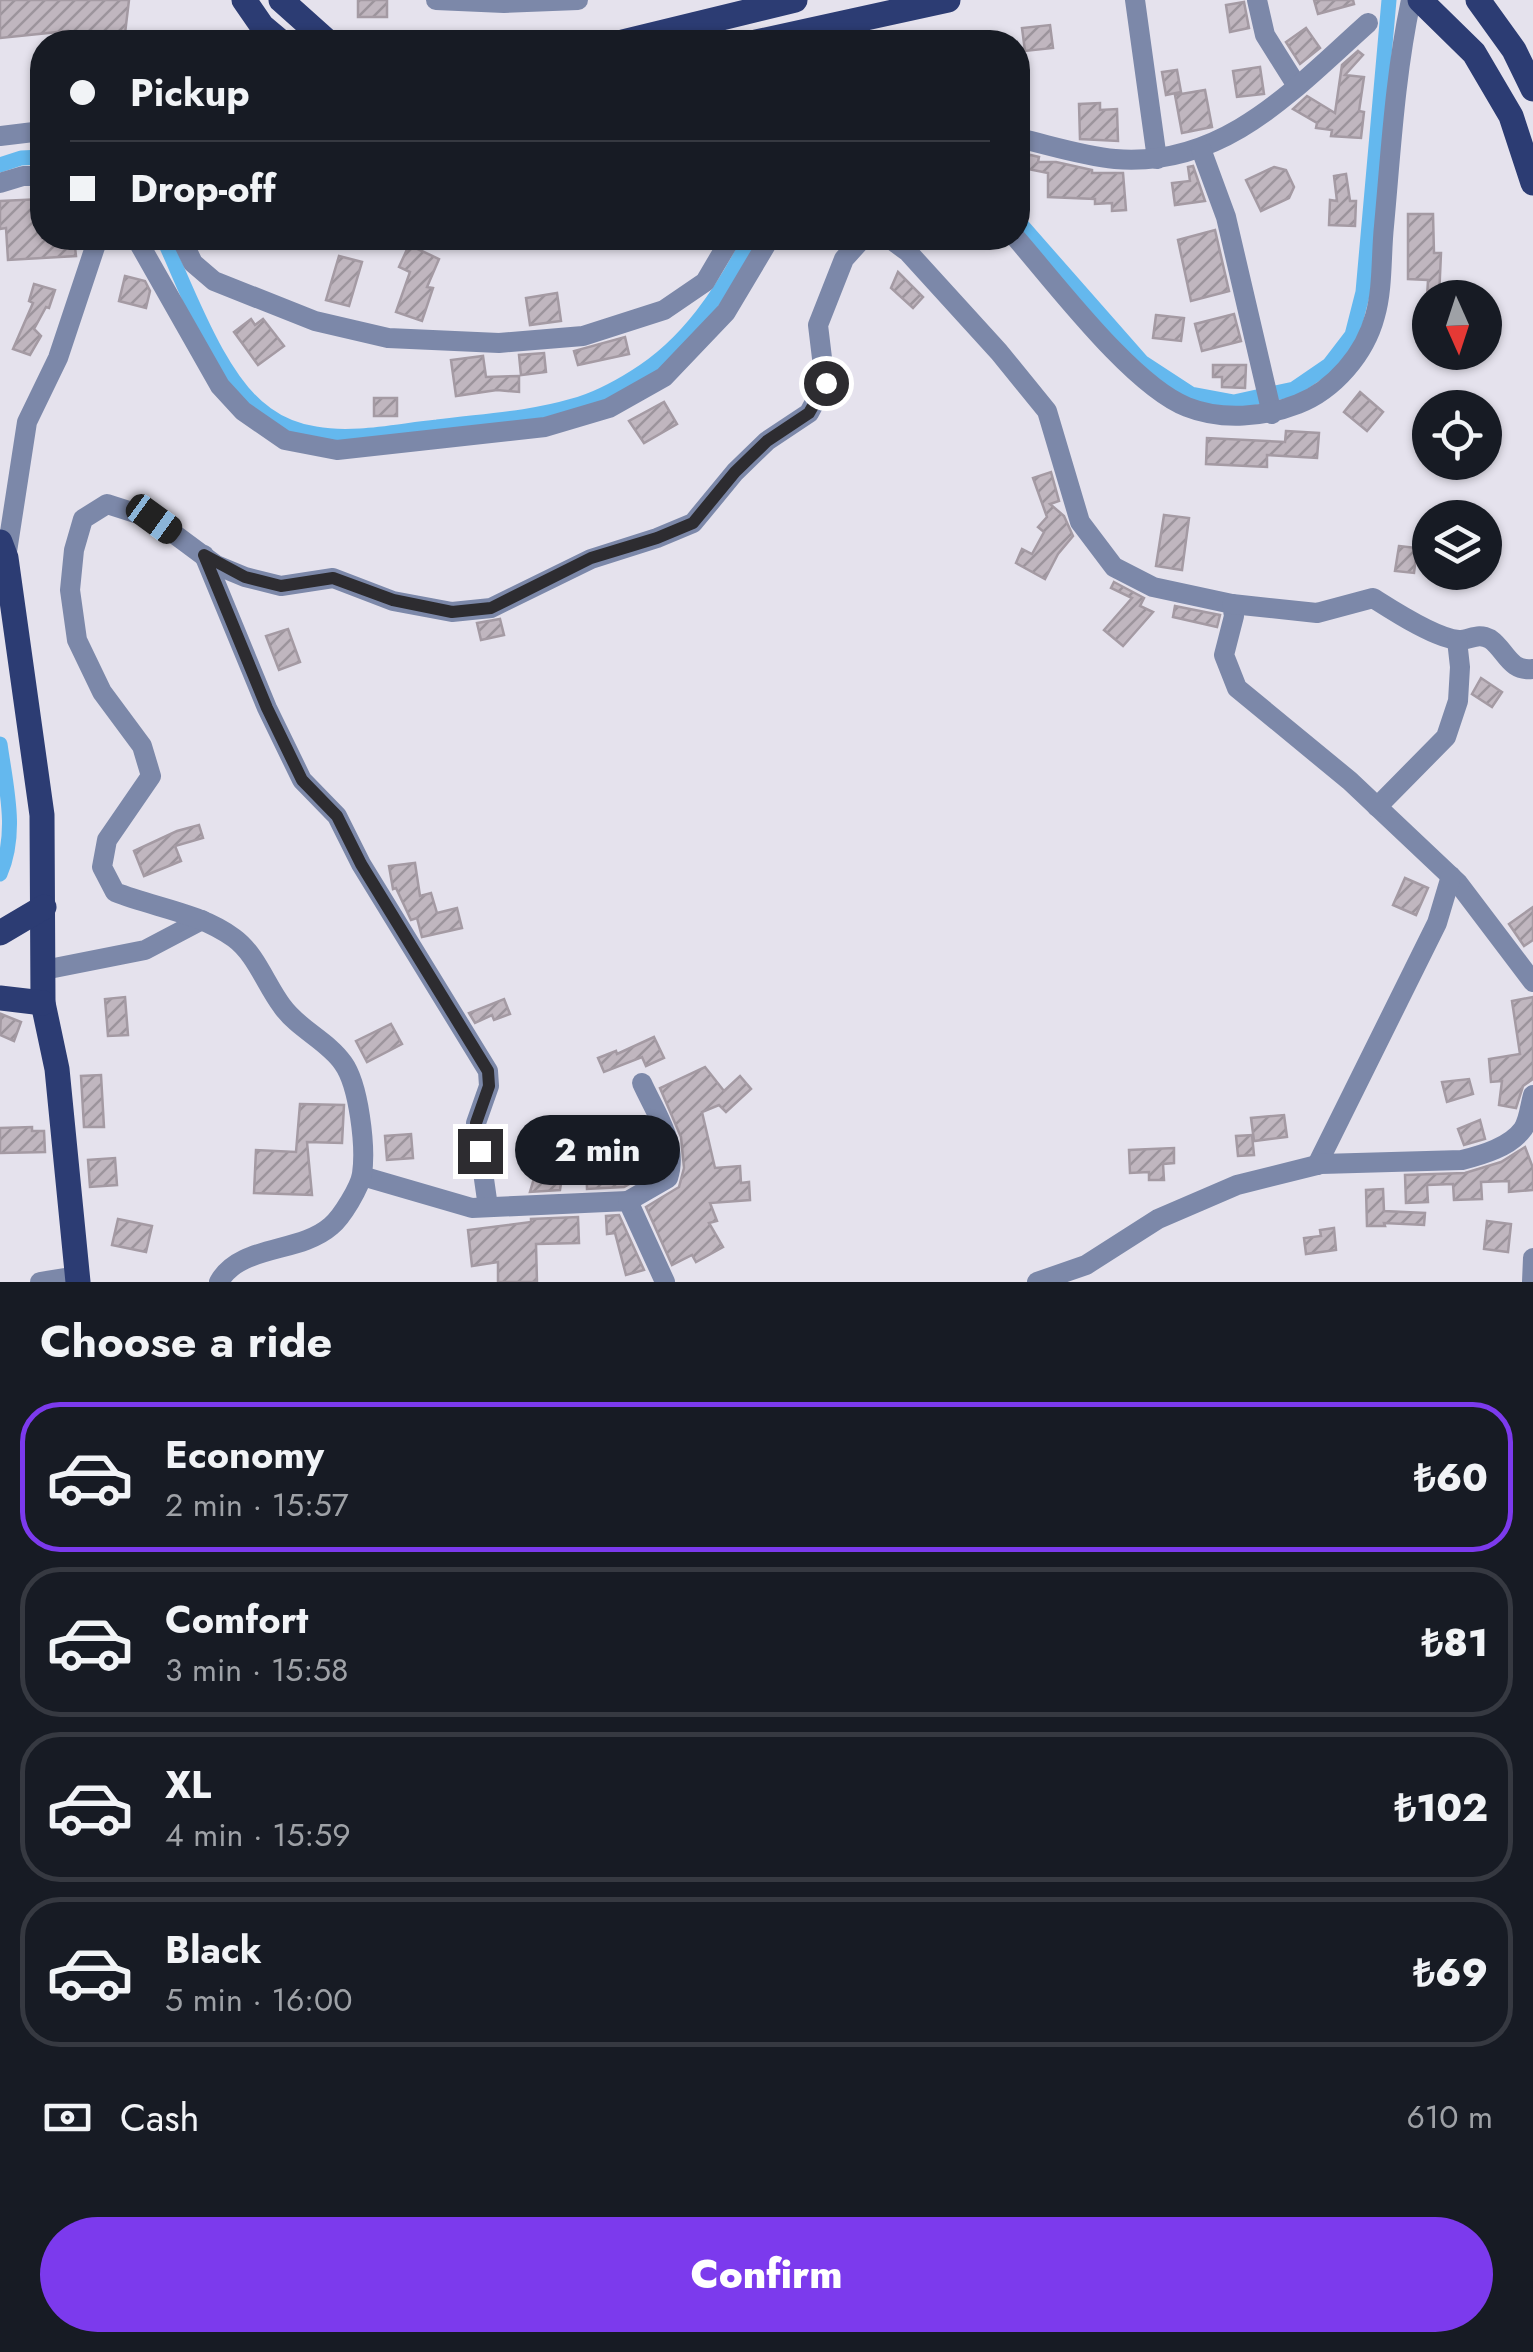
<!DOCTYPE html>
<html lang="en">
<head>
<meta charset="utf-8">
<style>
  body { margin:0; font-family:Jost,sans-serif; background:#242831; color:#f1f3f6; height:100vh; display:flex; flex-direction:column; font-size:38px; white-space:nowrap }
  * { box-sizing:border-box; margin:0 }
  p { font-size:32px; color:#9ea1a6 }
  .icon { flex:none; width:55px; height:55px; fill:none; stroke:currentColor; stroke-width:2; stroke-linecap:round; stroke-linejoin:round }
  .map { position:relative; height:1282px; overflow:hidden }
  .drawer { display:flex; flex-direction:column; background:#171b24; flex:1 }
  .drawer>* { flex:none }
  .guide { position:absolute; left:30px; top:30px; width:1000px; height:220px; border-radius:40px; box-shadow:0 2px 8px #0004; display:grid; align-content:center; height:220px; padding:0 40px; background:#171b24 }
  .needle { width:65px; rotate:177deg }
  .fabs { position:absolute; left:1412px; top:280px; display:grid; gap:20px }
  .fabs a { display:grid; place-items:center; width:90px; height:90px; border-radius:50%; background:#171b24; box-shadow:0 2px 8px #0004; font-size:50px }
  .end { position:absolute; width:45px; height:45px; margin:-22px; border:12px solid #2d2c30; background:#fff; box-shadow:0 0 0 5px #fff }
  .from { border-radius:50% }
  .bubble { position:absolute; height:70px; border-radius:35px; background:#171b24; box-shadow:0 2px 8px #0004; font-size:32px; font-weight:800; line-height:70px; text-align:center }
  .car { position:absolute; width:30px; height:60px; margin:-30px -15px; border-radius:12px; box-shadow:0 0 8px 2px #0007; background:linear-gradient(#222 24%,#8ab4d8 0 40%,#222 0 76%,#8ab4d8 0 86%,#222 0) }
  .guide b { display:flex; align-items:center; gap:35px; height:95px; font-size:38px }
  .guide b+b { border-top:2px solid #363941 }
  .guide i { width:25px; height:25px; background:#f1f3f6 }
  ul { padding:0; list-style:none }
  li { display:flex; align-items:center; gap:30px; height:150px; margin:0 20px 15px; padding:0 20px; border:5px solid #363941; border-radius:40px }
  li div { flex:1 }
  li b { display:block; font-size:38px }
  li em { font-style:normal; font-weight:800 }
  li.selected { border-color:#7c3aed }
  li>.icon { width:90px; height:90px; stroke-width:1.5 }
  h2 { padding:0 40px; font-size:45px; line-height:120px }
  .pay { display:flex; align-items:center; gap:25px; height:110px; padding:0 40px; font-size:38px }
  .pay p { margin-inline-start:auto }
  .primary-button { display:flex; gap:20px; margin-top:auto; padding:20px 40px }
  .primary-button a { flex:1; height:115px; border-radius:60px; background:#7c3aed; color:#fff; font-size:40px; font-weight:800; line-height:115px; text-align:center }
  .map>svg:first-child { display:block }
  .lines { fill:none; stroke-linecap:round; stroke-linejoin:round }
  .canal { stroke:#64b8ee; stroke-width:15 }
  .building { fill:url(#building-hatch); stroke:#a49aa3; stroke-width:2.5 }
  .minor { stroke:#7c88a9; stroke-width:20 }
  .major { stroke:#2c3c73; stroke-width:25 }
  .route { stroke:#2d2c30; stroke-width:12 }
</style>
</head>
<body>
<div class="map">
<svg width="1533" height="1282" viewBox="0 0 1533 1282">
  <defs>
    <pattern id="building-hatch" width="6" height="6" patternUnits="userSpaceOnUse" patternTransform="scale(2.5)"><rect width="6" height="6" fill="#c0b6bf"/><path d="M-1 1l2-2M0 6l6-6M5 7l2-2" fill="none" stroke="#9c949c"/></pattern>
  </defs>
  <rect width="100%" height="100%" fill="#e5e2ed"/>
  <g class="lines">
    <g class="canal">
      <path d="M0 165 21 158 42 157"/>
      <path d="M1018 221 1142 362 1191 394 1234 402 1294 389 1329 365 1352 335 1363 292 1389 0"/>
      <path d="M163 238C187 289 219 382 266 414 281 425 297 431 315 434 355 441 397 431 437 427 482 421 529 419 573 406 595 400 616 389 635 377 688 345 723 291 750 238"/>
      <path d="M0 744C6 787 18 833 0 874"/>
    </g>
  </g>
  <g class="building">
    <path d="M0 0H129L124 42H68V31L0 38Z"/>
    <rect x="358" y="0" width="29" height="17"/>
    <path d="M1314 0H1353L1354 4 1318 14Z"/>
    <path d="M1244 2 1249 28 1230 32 1226 5Z"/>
    <path d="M1050 25 1053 48 1025 51 1022 28Z"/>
    <path d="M1306 28 1320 48 1300 64 1286 42Z"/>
    <path d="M1358 51 1363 55 1345 75 1364 77 1359 111 1364 112 1361 138 1331 136 1332 130 1316 128 1317 123 1293 109 1307 96 1335 113 1342 65Z"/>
    <path d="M1260 67 1264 94 1237 97 1233 71Z"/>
    <path d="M1177 70 1181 92 1166 95 1162 72Z"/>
    <path d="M1205 90 1212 127 1182 133 1175 95Z"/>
    <path d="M1100 103V110L1117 109 1118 141 1080 139 1079 104Z"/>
    <path d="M1018 152 1039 157 1038 162H1056L1092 170V173H1123L1126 210 1112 211V203L1095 204V199L1048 197V173L1018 167Z"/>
    <path d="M1193 166 1205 201 1175 205 1172 183 1190 181 1188 167Z"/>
    <path d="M1274 167 1286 170 1294 187 1289 198 1261 211 1246 180Z"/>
    <path d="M1346 174 1350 201H1356L1355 226 1329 225 1330 200 1337 201 1334 176Z"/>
    <path d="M42 199V238H74L76 256 8 260 6 228 0 229V201Z"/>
    <path d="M1408 214H1433L1434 253H1441L1439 298H1427L1428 280 1408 279Z"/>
    <path d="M1215 230 1229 291 1191 301 1178 240Z"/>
    <path d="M409 245 439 259 427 287 433 288 422 321 396 312 410 272 399 267Z"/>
    <path d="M339 256 362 262 349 306 326 300Z"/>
    <path d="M898 272 923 297 913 308 891 288Z"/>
    <path d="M125 276 145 281 150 291 146 308 119 301Z"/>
    <path d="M34 284 55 290 49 308 46 307 34 329 41 336 30 355 13 349 33 303 29 301Z"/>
    <path d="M557 293 561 321 530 325 526 298Z"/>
    <path d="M1234 314 1241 341 1202 351 1195 324Z"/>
    <path d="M1156 315 1184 318 1181 341 1153 338Z"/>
    <path d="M251 319 255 325 263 319 284 346 258 365 234 332Z"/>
    <path d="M625 337 629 354 578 365 574 351Z"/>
    <path d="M544 353 546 372 521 375 519 355Z"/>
    <path d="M483 356 486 377 519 376V392L497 390 456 396 451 360Z"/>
    <path d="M1213 365H1246L1245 388 1222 387V377H1213Z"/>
    <path d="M1360 392 1383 412 1367 431 1344 412Z"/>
    <rect x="374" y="398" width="23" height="18"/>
    <path d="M664 402 677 424 644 443 629 421Z"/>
    <path d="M1286 431 1319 433 1317 458 1267 455V467L1206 464 1207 438 1285 442Z"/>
    <path d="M1051 472 1059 501 1050 504 1064 516 1073 536 1058 554 1045 579 1016 563 1022 549 1032 554 1044 532 1038 527 1047 517 1033 478Z"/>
    <path d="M1164 515 1189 518 1182 570 1156 566Z"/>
    <path d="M1399 546 1417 548 1414 573 1395 571Z"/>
    <path d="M1114 582 1144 598 1140 606 1153 612 1123 646 1104 630 1132 598 1111 588Z"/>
    <path d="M1175 606 1220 615 1217 627 1173 617Z"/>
    <path d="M500 619 504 635 481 640 477 623Z"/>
    <path d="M288 629 300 662 279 670 266 636Z"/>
    <path d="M1481 678 1502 692 1492 707 1472 694Z"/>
    <path d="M199 825 203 838 175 846 181 861 144 876 134 851 177 831Z"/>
    <path d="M415 863 420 896 431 893 437 913 457 908 462 928 422 937 417 918 411 920 396 888 393 889 389 866Z"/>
    <path d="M1405 878 1428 888 1416 915 1393 905Z"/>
    <path d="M1533 907V940L1524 946 1509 924Z"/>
    <path d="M125 997 128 1035 108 1036 105 999Z"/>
    <path d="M1533 997V1079L1523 1086 1516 1108 1499 1105 1502 1081 1491 1082 1489 1059 1520 1054 1512 1001Z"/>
    <path d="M504 999 510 1014 494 1020 492 1015 475 1023 469 1013Z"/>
    <path d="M1 1014 21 1022 14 1041 0 1035Z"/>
    <path d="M391 1024 402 1044 367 1062 356 1041Z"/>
    <path d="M654 1037 664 1058 646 1066 642 1057 604 1072 598 1058 616 1051 617 1054Z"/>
    <path d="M705 1067 724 1091 740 1076 751 1089 726 1112 719 1105 702 1112 715 1168 740 1166 741 1183 749 1182 750 1200 710 1203 717 1221 709 1223 723 1247 696 1262 692 1255 672 1265 646 1207 679 1187 684 1168 681 1137 660 1088Z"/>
    <path d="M101 1075 104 1127H84L81 1076Z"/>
    <path d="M1469 1079 1473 1094 1447 1102 1442 1082Z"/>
    <path d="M300 1104 344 1105 342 1143 307 1142 312 1195 254 1193 256 1150 296 1152Z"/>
    <path d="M1284 1115 1287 1137 1254 1141 1251 1118Z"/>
    <path d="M1480 1120 1485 1139 1464 1145 1458 1129Z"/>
    <path d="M32 1127V1131H44L45 1152 0 1153V1128Z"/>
    <path d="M411 1134 413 1158 387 1160 385 1136Z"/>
    <path d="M1252 1135 1254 1155 1238 1156 1236 1136Z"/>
    <path d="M653 1140 656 1169 624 1187 587 1189 586 1150 627 1144 628 1147Z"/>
    <path d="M1525 1147 1533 1168V1190L1509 1192V1181L1481 1182 1482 1199 1454 1200 1453 1184 1427 1185 1428 1202 1406 1203 1405 1175 1465 1173 1501 1162Z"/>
    <path d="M1174 1148V1163L1163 1164 1164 1180H1149V1172L1130 1173 1129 1150Z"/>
    <path d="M115 1158 117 1185 90 1187 88 1160Z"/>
    <path d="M537 1168 563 1170 560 1190 530 1192Z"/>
    <path d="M1383 1189 1384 1211 1425 1213 1424 1225 1384 1223 1385 1226H1367L1366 1190Z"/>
    <path d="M619 1215 644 1270 626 1275 615 1233 607 1234 606 1216Z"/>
    <path d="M578 1217 579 1243 536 1244 537 1282H498V1262L472 1266 468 1230 531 1222V1219Z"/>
    <path d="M118 1219 152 1226 146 1252 112 1245Z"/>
    <path d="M1487 1221 1511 1224 1508 1252 1484 1249Z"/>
    <path d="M1334 1228 1336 1250 1306 1254 1304 1238 1321 1236 1320 1230Z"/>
  </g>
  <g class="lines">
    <g class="minor">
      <path d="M436 0 504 3 578 0"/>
      <path d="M1135 0 1157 159"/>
      <path d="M1257 0 1265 35 1297 86"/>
      <path d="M0 136 42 131"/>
      <path d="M1018 138C1049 145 1083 156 1115 159 1224 168 1294 89 1368 23"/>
      <path d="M1201 149 1226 217 1272 414"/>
      <path d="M0 183 23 176H42"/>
      <path d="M136 238 220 386 243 411 285 440 337 450 545 427 609 408 664 377 726 312 770 238"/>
      <path d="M181 238 193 263 214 281 315 321 388 338 499 343 583 336 664 310 705 282 731 238"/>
      <path d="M889 238 908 252 999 352 1047 411 1080 522 1114 567 1153 587 1232 604 1234 616 1224 655 1237 688 1350 781 1458 883 1533 982"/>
      <path d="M1016 238C1056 284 1133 386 1187 407 1222 421 1265 417 1298 404 1334 390 1365 354 1375 316 1383 289 1381 254 1384 226 1391 150 1395 75 1411 0"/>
      <path d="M204 555 267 708 302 780 337 816 361 864 488 1071 489 1086 476 1123 488 1207"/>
      <path d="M6 558 27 422 58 358 98 238"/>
      <path d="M1232 604 1317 613 1373 598C1392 610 1436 639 1459 640 1470 640 1478 632 1490 639 1506 650 1509 672 1533 669"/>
      <path d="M1377 807 1446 737 1458 701 1460 667 1457 640"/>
      <path d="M44 970 145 950 202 920"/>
      <path d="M1317 1165 1437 923 1451 876"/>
      <path d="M362 1176 472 1208 628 1201 665 1282"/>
      <path d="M628 1201 668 1178C679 1145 655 1112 642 1083"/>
      <path d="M40 1282 77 1276"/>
      <path d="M219 1282C240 1244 299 1254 331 1226 342 1217 360 1187 362 1174 366 1147 359 1085 343 1063 328 1041 298 1029 282 1006 266 985 256 954 234 938 198 912 155 908 115 892L102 867 107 840 151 776 142 746 102 692 77 640 70 590 74 550 83 519 107 504 154 519 216 565 245 577 281 586 333 578 393 601 452 612 491 608 591 559 657 538 693 523 735 472 767 441 809 413 825 383 818 325 844 259 863 238"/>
      <path d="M1037 1282 1086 1265 1158 1219 1237 1185 1321 1164 1462 1160C1482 1155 1510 1147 1523 1129 1529 1120 1530 1105 1533 1095"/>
      <path d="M1532 1282 1533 1258"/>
    </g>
    <g class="major">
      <path d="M244 0 262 26 281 42"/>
      <path d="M281 0 328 42"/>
      <path d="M1420 0 1474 53 1511 116 1533 183"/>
      <path d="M1478 0 1514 50 1533 89"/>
      <path d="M623 42 795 0"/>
      <path d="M756 42 948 0"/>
      <path d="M0 542 6 558 42 815 43 1003 57 1069 78 1282"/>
      <path d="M0 933 44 907"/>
      <path d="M0 998 43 1003"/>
    </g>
  </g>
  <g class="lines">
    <path class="route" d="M480 1151 476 1123 489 1086 488 1071 361 864 337 816 302 780 267 708 204 555 245 577 281 586 333 578 393 600 452 612 491 608 591 558 657 538 693 523 735 472 767 441 809 413 826 383"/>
  </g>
</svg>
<div class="fabs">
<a><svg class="needle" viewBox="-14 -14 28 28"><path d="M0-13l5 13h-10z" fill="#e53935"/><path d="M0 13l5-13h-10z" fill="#9ea1a6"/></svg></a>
<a><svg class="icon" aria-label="locate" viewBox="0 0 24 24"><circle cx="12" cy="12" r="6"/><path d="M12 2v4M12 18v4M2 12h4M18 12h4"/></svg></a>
<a><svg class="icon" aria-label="layers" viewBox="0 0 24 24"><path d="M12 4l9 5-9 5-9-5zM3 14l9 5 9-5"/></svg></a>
</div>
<i class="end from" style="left:826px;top:383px"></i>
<i class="end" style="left:480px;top:1151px"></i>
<div class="bubble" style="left:515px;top:1115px;width:165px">2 min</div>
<i class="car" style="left:154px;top:519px;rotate:126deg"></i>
<div class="guide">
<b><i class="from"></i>Pickup</b>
<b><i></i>Drop-off</b>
</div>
</div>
<section class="drawer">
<h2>Choose a ride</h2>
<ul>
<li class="selected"><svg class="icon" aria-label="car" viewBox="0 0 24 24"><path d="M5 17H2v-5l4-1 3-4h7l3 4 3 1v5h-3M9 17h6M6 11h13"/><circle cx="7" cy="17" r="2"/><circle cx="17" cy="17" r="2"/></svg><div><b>Economy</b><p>2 min · 15:57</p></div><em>₺60</em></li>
<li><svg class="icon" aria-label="car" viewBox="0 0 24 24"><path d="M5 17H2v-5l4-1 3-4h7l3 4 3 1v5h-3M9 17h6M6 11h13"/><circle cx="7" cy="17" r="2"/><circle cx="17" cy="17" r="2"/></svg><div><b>Comfort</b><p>3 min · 15:58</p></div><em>₺81</em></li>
<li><svg class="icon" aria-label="car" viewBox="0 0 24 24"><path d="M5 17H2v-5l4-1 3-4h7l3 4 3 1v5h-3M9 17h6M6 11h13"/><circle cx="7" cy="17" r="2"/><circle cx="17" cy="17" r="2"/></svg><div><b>XL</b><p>4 min · 15:59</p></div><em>₺102</em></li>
<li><svg class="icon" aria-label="car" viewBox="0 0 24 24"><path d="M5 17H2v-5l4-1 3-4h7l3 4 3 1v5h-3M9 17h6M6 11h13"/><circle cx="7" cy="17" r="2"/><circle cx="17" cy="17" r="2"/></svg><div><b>Black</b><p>5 min · 16:00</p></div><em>₺69</em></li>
</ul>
<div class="pay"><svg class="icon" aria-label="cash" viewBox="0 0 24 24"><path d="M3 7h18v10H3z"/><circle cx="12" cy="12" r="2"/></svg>Cash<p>610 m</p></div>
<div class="primary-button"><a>Confirm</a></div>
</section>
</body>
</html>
